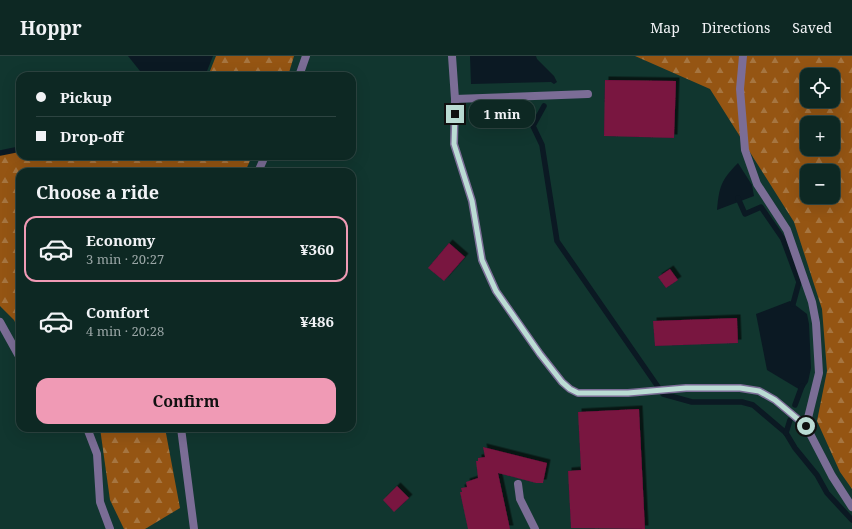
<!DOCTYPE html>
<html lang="en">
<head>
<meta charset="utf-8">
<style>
  body { margin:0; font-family:"Noto Serif",serif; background:#1b3430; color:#f1f3f6; height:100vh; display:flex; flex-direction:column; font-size:15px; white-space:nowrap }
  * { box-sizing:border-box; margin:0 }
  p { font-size:13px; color:#9aa6a6 }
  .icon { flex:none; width:22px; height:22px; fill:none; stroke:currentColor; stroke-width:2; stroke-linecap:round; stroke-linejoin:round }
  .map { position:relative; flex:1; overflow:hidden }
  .details { position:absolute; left:16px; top:112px; width:340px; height:264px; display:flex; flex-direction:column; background:#0d2823; border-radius:12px; box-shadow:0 4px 16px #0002,0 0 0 1px #2d4441 }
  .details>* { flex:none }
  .guide { position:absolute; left:16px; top:16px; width:340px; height:88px; border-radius:12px; box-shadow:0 4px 16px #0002,0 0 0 1px #2d4441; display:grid; align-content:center; height:88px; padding:0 20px; background:#0d2823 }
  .controls { position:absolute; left:800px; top:12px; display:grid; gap:8px }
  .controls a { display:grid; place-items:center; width:40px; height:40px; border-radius:8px; background:#0d2823; box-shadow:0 4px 16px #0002,0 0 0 1px #2d4441; font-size:20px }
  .end { position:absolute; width:18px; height:18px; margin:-9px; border:5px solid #bbdcd4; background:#111; box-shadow:0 0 0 2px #111 }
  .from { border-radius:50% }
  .bubble { position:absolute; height:28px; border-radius:12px; background:#0d2823; box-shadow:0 4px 16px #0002,0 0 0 1px #2d4441; font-size:13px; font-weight:700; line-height:28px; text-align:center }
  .guide b { display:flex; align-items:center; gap:14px; height:38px; font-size:15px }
  .guide b+b { border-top:1px solid #2d4441 }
  .guide i { width:10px; height:10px; background:#f1f3f6 }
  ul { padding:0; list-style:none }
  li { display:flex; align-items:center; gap:12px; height:66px; margin:0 8px 6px; padding:0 12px; border:2px solid transparent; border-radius:12px }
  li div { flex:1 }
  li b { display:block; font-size:15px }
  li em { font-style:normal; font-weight:700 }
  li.selected { border-color:#f09ab5 }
  li>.icon { width:36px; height:36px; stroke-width:1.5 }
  h2 { padding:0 20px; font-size:18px; line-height:48px }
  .action { display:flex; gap:8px; margin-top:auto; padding:8px 20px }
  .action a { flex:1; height:46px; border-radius:12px; background:#f09ab5; color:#111; font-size:16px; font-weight:700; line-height:46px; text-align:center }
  header { display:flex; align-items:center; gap:24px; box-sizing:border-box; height:56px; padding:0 20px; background:#0d2823; border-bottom:1px solid #2d4441 }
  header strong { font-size:19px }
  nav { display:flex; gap:22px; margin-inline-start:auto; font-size:14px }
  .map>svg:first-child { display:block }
  .forest { fill:url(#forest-firs); fill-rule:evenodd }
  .water { fill:#0b1923 }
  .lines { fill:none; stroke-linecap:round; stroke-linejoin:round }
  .stream { stroke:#0b1923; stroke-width:5.5 }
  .building { fill:#791241; filter:url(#shadow) }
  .minor { stroke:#7b6d96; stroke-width:8 }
  .route { stroke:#bbdcd4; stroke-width:5 }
</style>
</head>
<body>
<header>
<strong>Hoppr</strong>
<nav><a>Map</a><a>Directions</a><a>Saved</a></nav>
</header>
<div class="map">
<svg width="852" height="473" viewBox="0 0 852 473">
  <defs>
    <pattern id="forest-firs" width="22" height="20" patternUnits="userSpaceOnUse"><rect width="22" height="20" fill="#955513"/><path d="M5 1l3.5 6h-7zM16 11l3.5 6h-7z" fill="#a67540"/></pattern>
    <filter id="shadow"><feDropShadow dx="3.5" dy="-3.5" stdDeviation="0" flood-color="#0009"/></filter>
  </defs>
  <rect width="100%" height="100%" fill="#11362f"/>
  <g class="forest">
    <path d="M216 0H294L288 20H208Z"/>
    <path d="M635 0H852V433L840 416 817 365 827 315 822 253 794 166 710 33ZM807 19H833V45H807ZM807 67H833V93H807ZM807 115H833V141H807Z"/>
    <path d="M20 95V100H252L245 116H20V276L14 264 0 250V99Z"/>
    <path d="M100 372H165L180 452 145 473H124L110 444Z"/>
  </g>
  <g class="water">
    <path d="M128 0H213L207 15 203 20H144Z"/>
    <path d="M470 0H536L537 3 554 20 557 26 554 28 551 26 471 28Z"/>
    <path d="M738 107 752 129 754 140 717 154C719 131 721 124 738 107Z"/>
    <path d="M790 245 807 258 809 268 811 312 808 326 802 335 767 314 756 258Z"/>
  </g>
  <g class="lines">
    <g class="stream">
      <path d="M544 50 533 70 542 89 557 185 663 338 692 346H742L753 349 786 377 795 392 817 419 827 437 852 464"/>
      <path d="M0 97 20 93"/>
      <path d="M738 142 745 158 761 151 783 183 799 226 793 248"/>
      <path d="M795 349 802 330"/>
      <path d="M786 377 790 364"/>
    </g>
  </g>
  <g class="building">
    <path d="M605 24 676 25 674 82 604 80Z"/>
    <path d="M449 187 465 201 444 225 428 212Z"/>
    <path d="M670 213 678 224 666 232 658 221Z"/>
    <path d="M737 262 738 287 655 290 653 265Z"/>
    <path d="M639 353 645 473 571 472 568 415 581 414 578 356Z"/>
    <path d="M483 391 547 407 543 427H536L498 417 510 473H468L460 436H462L461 432 467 431 466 426 478 422 476 405H478V402L485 401Z"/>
    <path d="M397 430 409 442 394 456 383 444Z"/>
  </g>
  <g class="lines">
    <g class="minor">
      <path d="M452 0 455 43 454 88 472 145 482 204 496 235 540 298 562 326 570 333 578 337H628L686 332H740L759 335 775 344 806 370 832 420 852 451"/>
      <path d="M743 0 740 33 745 94 757 128 787 174 812 246 816 267 819 317 806 370"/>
      <path d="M299 20 306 0"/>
      <path d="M455 43 588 38"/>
      <path d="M258 116 265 100"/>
      <path d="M0 266 20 302"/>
      <path d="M87 372 97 398 100 446 110 473"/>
      <path d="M181 372 194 473"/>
      <path d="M518 428 520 443 535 473"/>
    </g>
  </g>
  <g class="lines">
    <path class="route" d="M455 58 454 88 472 145 482 204 496 235 540 298 562 326 570 333 578 337H628L686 332H740L759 335 775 344 806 370"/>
  </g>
</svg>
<div class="controls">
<a><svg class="icon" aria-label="locate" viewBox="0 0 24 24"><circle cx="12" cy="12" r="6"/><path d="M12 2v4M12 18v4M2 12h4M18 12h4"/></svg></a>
<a>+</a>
<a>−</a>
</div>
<i class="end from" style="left:806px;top:370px"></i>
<i class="end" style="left:455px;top:58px"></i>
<div class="bubble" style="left:469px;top:44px;width:66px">1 min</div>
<div class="guide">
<b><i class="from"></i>Pickup</b>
<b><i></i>Drop-off</b>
</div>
<section class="details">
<h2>Choose a ride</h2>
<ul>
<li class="selected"><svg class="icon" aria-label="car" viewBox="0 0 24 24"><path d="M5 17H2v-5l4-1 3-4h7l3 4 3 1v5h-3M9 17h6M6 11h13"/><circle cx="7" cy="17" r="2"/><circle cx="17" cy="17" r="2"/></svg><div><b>Economy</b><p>3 min · 20:27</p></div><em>¥360</em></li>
<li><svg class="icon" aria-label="car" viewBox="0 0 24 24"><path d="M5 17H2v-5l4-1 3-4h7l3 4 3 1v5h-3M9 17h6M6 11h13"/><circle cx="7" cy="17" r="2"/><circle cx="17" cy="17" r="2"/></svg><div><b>Comfort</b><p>4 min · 20:28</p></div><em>¥486</em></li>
</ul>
<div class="action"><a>Confirm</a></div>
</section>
</div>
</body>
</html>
